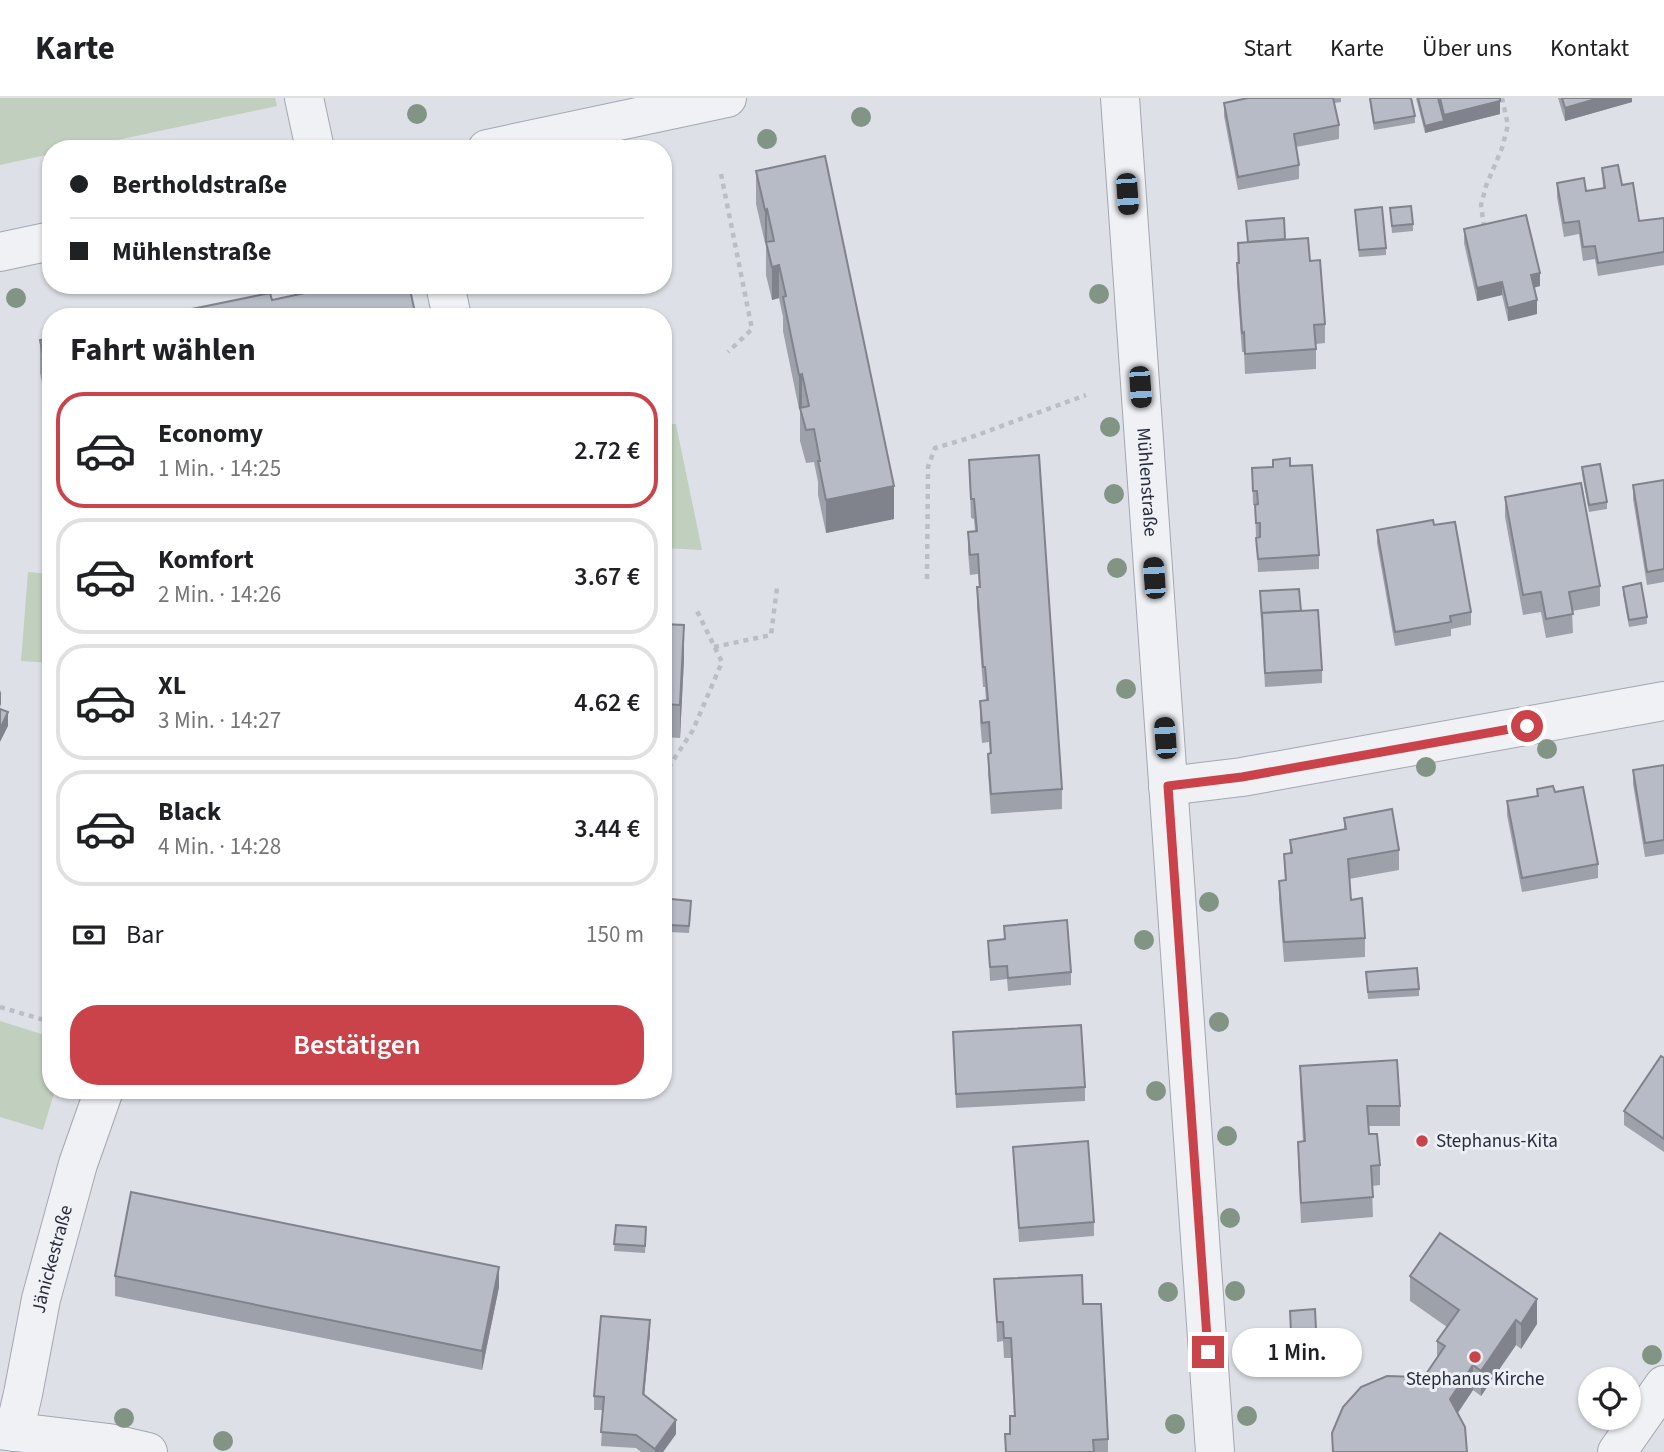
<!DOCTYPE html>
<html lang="de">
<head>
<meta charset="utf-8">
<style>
  body { margin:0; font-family:"Source Sans 3",sans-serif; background:#f2f2f2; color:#202124; height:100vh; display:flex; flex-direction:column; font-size:26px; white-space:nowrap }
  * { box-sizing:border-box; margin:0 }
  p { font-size:23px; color:#757577 }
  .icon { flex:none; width:38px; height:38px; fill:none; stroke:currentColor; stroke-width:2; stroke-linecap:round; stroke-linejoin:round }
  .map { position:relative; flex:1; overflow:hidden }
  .sheet { position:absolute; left:42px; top:210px; width:630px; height:791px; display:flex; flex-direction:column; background:#fff; border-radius:28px; box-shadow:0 2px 5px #0004 }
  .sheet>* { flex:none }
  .hud { position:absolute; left:42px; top:42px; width:630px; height:154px; border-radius:28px; box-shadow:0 2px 5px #0004; display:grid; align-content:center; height:154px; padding:0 28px; background:#fff }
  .fabs { position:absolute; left:1578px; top:1269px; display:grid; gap:14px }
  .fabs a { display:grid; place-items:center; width:63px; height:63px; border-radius:50%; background:#fff; box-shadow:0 2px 5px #0004; font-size:35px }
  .end { position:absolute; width:32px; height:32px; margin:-16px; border:9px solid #ca434b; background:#fff; box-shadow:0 0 0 4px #fff }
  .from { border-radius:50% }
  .bubble { position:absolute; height:49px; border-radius:24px; background:#fff; box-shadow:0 2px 5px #0004; font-size:23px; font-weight:600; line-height:49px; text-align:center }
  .car { position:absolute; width:21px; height:42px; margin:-21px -10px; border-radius:9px; box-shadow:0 0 5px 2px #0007; background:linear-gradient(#222 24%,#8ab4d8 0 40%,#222 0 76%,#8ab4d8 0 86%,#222 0) }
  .hud b { display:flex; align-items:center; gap:24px; height:66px; font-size:26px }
  .hud b+b { border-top:2px solid #e0e0e0 }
  .hud i { width:18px; height:18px; background:#202124 }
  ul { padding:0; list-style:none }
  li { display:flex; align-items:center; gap:21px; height:116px; margin:0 14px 10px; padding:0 14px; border:4px solid #e0e0e0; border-radius:28px }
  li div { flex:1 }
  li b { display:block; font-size:26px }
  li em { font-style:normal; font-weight:600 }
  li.on { border-color:#ca434b }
  li>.icon { width:63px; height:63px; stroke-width:1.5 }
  h2 { padding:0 28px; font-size:32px; line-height:84px }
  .pay { display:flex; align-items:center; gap:18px; height:77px; padding:0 28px; font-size:26px }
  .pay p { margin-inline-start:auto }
  .button { display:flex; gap:14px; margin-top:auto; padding:14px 28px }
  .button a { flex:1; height:80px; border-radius:28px; background:#ca434b; color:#fff; font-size:28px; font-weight:600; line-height:80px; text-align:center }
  header { display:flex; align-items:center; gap:42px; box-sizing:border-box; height:98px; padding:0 35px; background:#fff; border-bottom:2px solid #e0e0e0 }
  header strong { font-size:33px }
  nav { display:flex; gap:38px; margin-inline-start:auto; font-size:24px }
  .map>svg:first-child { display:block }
  .green { fill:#c1d0be }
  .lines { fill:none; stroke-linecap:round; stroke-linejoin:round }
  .minor-casing { stroke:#a3a7b0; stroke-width:40 }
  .path { stroke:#bbbec5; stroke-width:4.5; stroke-dasharray:5 5; stroke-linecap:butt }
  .minor { stroke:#eff1f5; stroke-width:38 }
  .tree { fill:#829585 }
  .wall { fill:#9da1aa }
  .shaded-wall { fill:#80838b }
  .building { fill:#b7bbc6; stroke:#80838b; stroke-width:2 }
  .route { stroke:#ca434b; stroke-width:9 }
  .poi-dot { fill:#ca434b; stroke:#eceff4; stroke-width:2.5 }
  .labels { text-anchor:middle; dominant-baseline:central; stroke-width:6; stroke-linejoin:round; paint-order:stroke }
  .street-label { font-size:19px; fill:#272d3d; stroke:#eceff4 }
  .poi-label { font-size:19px; fill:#272d3d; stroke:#eceff4; text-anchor:start }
</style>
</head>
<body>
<header>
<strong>Karte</strong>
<nav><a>Start</a><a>Karte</a><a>Über uns</a><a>Kontakt</a></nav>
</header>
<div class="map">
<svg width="1664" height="1354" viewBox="0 0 1664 1354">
  <rect width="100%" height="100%" fill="#dde0e6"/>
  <g class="green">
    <path d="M0 0H275L277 8 75 51H51V56L0 67Z"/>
    <path d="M663 326H676L702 452 663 450Z"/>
    <path d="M28 474 51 476V565L21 563Z"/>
    <path d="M0 923 51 939V992H55L43 1032 0 1019Z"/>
  </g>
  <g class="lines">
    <g class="minor-casing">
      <g id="minor">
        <path d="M304 0 315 51"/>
        <path id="s1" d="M1120 0 1215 1354"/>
        <path d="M487 51 727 0"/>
        <path d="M0 154 51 143"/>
        <path d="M445 187 452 219"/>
        <path d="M1168 688 1242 679 1664 603"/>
        <path d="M0 1332 109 1345 148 1354"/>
        <path id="s2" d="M14 1334 23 1296 41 1201 78 1066 104 992"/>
        <path d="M1617 1354 1664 1287"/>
      </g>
    </g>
    <g class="path">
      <path d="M721 76 752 231 728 254"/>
      <path d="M1484 129 1481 107 1486 88 1502 50 1508 27 1502 0"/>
      <path d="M927 481 928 369 935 350 969 340 1086 297"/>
      <path d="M714 549 771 537 777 490"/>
      <path d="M663 678 693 632 722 564 695 509"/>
      <path d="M0 909 51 924"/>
      <path d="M474 996 478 992"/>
    </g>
    <use href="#minor" class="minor"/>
  </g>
  <g class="tree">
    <circle cx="417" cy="16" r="10"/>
    <circle cx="861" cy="19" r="10"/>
    <circle cx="767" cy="41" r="10"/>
    <circle cx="1099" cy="196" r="10"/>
    <circle cx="16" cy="200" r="10"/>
    <circle cx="1110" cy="329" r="10"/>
    <circle cx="1114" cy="396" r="10"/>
    <circle cx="1117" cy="470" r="10"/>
    <circle cx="1126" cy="591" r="10"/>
    <circle cx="1547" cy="651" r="10"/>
    <circle cx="1426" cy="669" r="10"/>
    <circle cx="1209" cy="804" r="10"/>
    <circle cx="1144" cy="842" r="10"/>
    <circle cx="1219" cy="924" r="10"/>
    <circle cx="1156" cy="993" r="10"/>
    <circle cx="1227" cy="1038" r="10"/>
    <circle cx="1230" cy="1120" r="10"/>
    <circle cx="1235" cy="1193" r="10"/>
    <circle cx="1168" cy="1194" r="10"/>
    <circle cx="1652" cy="1257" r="10"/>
    <circle cx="1247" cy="1318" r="10"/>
    <circle cx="124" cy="1320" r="10"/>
    <circle cx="1175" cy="1326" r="10"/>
    <circle cx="223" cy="1343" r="10"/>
  </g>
  <g class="wall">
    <path d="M1248 0H1341V4L1334 5 1339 27V41L1296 49 1299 67V81L1238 92 1224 18V5Z"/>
    <path d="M1369 0H1411L1415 18V25L1374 32Z"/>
    <path d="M1416 0H1500V16L1425 35Z"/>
    <path d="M1558 0H1632V4L1565 23Z"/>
    <path d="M1602 70 1622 87 1639 123 1664 120V167L1598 178 1595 161 1583 163 1579 136 1564 139 1557 99V85L1586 93 1603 90Z"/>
    <path d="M756 73 894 421 826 435 818 397V384L814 364 806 365 800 343V310L799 311 783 233V219L779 200 772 202 766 177V144L765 145 756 106Z"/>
    <path d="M1390 110 1413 126V133L1392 135Z"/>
    <path d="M1355 112 1386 150V157L1359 159Z"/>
    <path d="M1464 131 1540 188 1534 190 1537 216 1508 223 1502 197 1477 203 1464 145Z"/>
    <path d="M1285 141 1310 163 1325 226V245L1316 246V271L1245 276 1244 254H1242L1237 185 1238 145Z"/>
    <path d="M51 240V328L40 275V242Z"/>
    <path d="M969 362 1062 691V711L991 716 988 675V656L990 655 989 644 982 645 980 623V603L986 602 985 589H983L977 509V489H979L978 476 970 477 968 454V434L975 433 974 421 971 420Z"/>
    <path d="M1290 368 1319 457V471L1258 474 1256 440 1260 438 1256 439 1255 407H1253L1252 370Z"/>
    <path d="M1582 369 1607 404V411L1589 414 1582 376Z"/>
    <path d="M1664 382V484L1647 487 1633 401V387Z"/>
    <path d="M1505 399 1600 488V508L1572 513 1573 535 1546 540 1541 514 1523 517 1505 419Z"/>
    <path d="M1434 427 1471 514V527L1451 531V538L1395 548 1377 445V432Z"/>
    <path d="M1623 489 1647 519V526L1629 529 1623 496Z"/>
    <path d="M1260 500 1301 513 1322 572V585L1265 589Z"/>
    <path d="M663 526 684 560 680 640 663 639Z"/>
    <path d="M1664 667V756L1645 759 1633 686V672Z"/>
    <path d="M1537 691 1555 694 1598 766V780L1522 794 1507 717V703L1537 698Z"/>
    <path d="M1344 720 1399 752V772L1349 781 1351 802 1365 840V859L1284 864 1279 802V783L1285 782 1284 756H1290V742L1344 731Z"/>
    <path d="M691 810 689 835 669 834V827Z"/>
    <path d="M1004 828 1071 874V887L1008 893 1007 881 990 883 988 843 1004 841Z"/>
    <path d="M1366 874 1419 891V898L1368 901Z"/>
    <path d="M953 934 1085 989V1003L956 1010Z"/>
    <path d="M1664 960V1054L1624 1027V1013Z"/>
    <path d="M1300 968 1400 1008V1028H1369V1036L1380 1067V1087L1372 1088 1373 1119 1301 1125 1298 1063V1044L1303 1043 1300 988Z"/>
    <path d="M1013 1049 1094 1124V1138L1019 1144Z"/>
    <path d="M616 1127 646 1136 645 1155 614 1153Z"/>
    <path d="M115 1178 499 1189 482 1272 115 1198Z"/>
    <path d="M1410 1178 1537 1226 1521 1251 1516 1247 1481 1298 1473 1292 1458 1315 1467 1354H1332V1335L1422 1282 1437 1259V1243L1447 1229 1410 1203Z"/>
    <path d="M994 1181 1083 1206 1108 1341V1354H1005V1336H1010V1318H1014L1011 1260H1004L1003 1243 997 1244Z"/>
    <path d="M1315 1211 1317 1260 1292 1261 1290 1213Z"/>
    <path d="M650 1235 644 1297 676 1336 663 1354H641L636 1350 601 1348 603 1312H594V1298Z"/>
  </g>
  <g class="shaded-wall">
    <path d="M1599 0H1632V4L1565 23V10Z"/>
    <path d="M1500 3V16L1425 35V28L1444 23V17Z"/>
    <path d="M767 111V144L765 145V112Z"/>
    <path d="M779 167V200L772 202V169Z"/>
    <path d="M1540 175V188L1531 190V177Z"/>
    <path d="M1502 184V197L1477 203V190Z"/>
    <path d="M1537 202V216L1508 223V210Z"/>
    <path d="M802 276V310L799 311V277Z"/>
    <path d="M894 388V421L826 435V402Z"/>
    <path d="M684 527V560L680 640V607Z"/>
    <path d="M1 592V606L0 609V595Z"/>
    <path d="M8 614V628L0 644V631Z"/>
    <path d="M499 1169V1189L482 1272V1253Z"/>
    <path d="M1537 1201V1226L1521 1251V1226Z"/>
    <path d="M650 1222V1235L643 1310V1296Z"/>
    <path d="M1516 1222V1247L1481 1298V1273Z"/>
    <path d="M1473 1267V1292L1450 1326V1301Z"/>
    <path d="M676 1322V1336L663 1354H655V1351Z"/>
  </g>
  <g class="building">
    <path d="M1248 0H1333L1339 27 1294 36 1299 67 1238 79 1224 5Z"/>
    <path d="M1370 0H1411L1415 18 1374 25Z"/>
    <path d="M1418 0H1438L1444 23 1425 28Z"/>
    <path d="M1440 0H1500V3L1444 17Z"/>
    <path d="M1562 0H1599L1565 10Z"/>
    <path d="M825 58 894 388 826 402 818 363H820L814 331 806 332 800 310 809 308 802 276 799 277 783 199 786 198 779 167 772 169 766 144 774 143 767 111 765 112 756 73Z"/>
    <path d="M1618 67 1622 87 1633 85 1639 123 1664 120V154L1598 165 1595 148 1583 149 1579 123 1564 125 1557 85 1584 80 1586 93 1605 90 1602 70Z"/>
    <path d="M1411 108 1413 126 1392 128 1390 110Z"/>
    <path d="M1382 109 1386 150 1359 152 1355 112Z"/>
    <path d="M1526 117 1540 175 1531 177 1537 202 1508 210 1502 184 1477 190 1464 131Z"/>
    <path d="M1284 120 1285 141 1248 144 1246 123Z"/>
    <path d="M1308 140 1310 163 1320 162 1325 226 1314 227 1316 251 1245 256 1244 234 1242 235 1237 165H1239L1238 145Z"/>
    <path d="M309 187H327L328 191 345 187H409L416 219H178L177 214 270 195 272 202 305 195 304 188Z"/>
    <path d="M51 240V295L40 242Z"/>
    <path d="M1039 357 1062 691 991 696 988 656 991 655 989 624 982 625 980 603 988 602 985 569H983L977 489H980L978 456 970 457 968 434 977 433 974 401H971L969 362Z"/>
    <path d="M1290 360V368L1312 367 1319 457 1258 461 1256 440 1260 439V425H1256L1255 407 1258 406 1257 393H1253L1252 370 1273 369V362Z"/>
    <path d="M1600 366 1607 404 1589 407 1582 369Z"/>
    <path d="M1664 382V471L1647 474 1633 387Z"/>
    <path d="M1581 385 1600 488 1569 494 1573 516 1546 521 1541 494 1523 497 1505 399Z"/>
    <path d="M1433 422 1434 427 1455 424 1471 514 1450 518 1451 524 1395 534 1377 432Z"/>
    <path d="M1641 485 1647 519 1629 522 1623 489Z"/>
    <path d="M1299 491 1301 513 1262 515V521L1260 493Z"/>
    <path d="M1318 512 1322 572 1265 575 1262 515Z"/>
    <path d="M663 526 684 527 680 607 663 606Z"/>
    <path d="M0 611 8 614 0 631Z"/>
    <path d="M1664 667V742L1645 745 1633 672Z"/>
    <path d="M1553 688 1555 694 1583 689 1598 766 1522 780 1507 703 1538 698 1537 691Z"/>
    <path d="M1392 711 1399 752 1348 761 1351 802 1362 800 1365 840 1284 844 1279 783 1286 782 1284 756 1292 755 1290 742 1346 731 1344 720Z"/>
    <path d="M671 801 691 803 689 828 669 827Z"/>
    <path d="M1067 822 1071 874 1008 880 1007 868 990 869 988 843 1005 841 1004 828Z"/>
    <path d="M1417 870 1419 891 1368 894 1366 874Z"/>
    <path d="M1081 927 1085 989 956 996 953 934Z"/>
    <path d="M1661 958 1664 960V1041L1624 1013Z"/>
    <path d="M1397 962 1400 1008H1367L1369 1036H1377L1380 1067 1371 1068 1373 1099 1301 1105 1298 1044 1305 1043 1300 968Z"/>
    <path d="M1088 1043 1094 1124 1019 1130 1013 1049Z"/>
    <path d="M131 1094 499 1169 482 1253 115 1178Z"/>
    <path d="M616 1127 646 1129 645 1148 614 1146Z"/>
    <path d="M1440 1135 1537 1201 1521 1226 1516 1222 1481 1273 1473 1267 1450 1301 1465 1329 1467 1354H1333L1332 1335 1343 1309 1361 1289 1387 1278 1419 1279 1422 1282 1445 1248 1437 1243 1459 1212 1410 1178Z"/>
    <path d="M1082 1177 1083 1206H1101L1108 1341 1093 1342 1094 1354H1006L1005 1336H1010V1318H1015L1011 1240H1004L1003 1224H997L994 1181Z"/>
    <path d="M1315 1211 1317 1253 1292 1254 1290 1213Z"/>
    <path d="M601 1218 650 1222 643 1296 676 1322 655 1351 636 1337 601 1334 604 1299 594 1298Z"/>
  </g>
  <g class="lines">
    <path class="route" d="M1208 1254 1168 688 1242 679 1527 628"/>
  </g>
  <g class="poi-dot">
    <circle cx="1422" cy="1043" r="7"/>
    <circle cx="1475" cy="1259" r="7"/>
  </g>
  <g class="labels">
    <g class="street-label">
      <text stroke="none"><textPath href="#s1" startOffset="385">Mühlenstraße</textPath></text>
      <text stroke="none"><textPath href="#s2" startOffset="177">Jänickestraße</textPath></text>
    </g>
    <g class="poi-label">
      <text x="1436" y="1043">Stephanus-Kita</text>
      <text x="1475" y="1281" text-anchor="middle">Stephanus Kirche</text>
    </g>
  </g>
</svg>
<div class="fabs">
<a><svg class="icon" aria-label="locate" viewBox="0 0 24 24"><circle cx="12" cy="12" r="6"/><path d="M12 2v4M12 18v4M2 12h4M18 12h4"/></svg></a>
</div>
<i class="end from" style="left:1527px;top:628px"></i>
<i class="end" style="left:1208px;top:1254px"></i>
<div class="bubble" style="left:1232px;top:1230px;width:130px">1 Min.</div>
<i class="car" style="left:1127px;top:96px;rotate:176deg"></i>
<i class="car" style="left:1140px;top:289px;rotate:176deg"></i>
<i class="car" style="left:1154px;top:480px;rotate:356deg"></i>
<i class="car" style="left:1165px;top:640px;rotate:356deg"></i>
<div class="hud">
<b><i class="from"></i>Bertholdstraße</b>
<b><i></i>Mühlenstraße</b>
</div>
<section class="sheet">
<h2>Fahrt wählen</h2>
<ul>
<li class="on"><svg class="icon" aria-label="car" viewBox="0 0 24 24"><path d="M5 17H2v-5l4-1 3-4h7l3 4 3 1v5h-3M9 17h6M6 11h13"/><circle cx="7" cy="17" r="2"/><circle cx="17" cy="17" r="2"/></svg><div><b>Economy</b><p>1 Min. · 14:25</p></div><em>2.72 €</em></li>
<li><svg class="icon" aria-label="car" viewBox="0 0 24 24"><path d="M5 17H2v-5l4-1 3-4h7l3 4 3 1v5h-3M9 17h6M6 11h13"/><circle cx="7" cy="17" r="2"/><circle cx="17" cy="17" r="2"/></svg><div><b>Komfort</b><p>2 Min. · 14:26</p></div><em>3.67 €</em></li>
<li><svg class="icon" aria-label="car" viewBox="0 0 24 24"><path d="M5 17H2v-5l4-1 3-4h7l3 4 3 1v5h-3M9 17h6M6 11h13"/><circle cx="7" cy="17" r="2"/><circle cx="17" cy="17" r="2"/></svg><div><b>XL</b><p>3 Min. · 14:27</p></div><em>4.62 €</em></li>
<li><svg class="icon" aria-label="car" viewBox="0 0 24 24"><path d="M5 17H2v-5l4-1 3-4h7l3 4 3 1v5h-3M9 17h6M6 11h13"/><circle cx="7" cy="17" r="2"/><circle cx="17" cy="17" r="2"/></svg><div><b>Black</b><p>4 Min. · 14:28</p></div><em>3.44 €</em></li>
</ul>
<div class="pay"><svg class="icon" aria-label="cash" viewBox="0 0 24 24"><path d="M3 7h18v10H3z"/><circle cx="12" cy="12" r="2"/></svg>Bar<p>150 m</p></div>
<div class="button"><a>Bestätigen</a></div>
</section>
</div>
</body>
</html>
